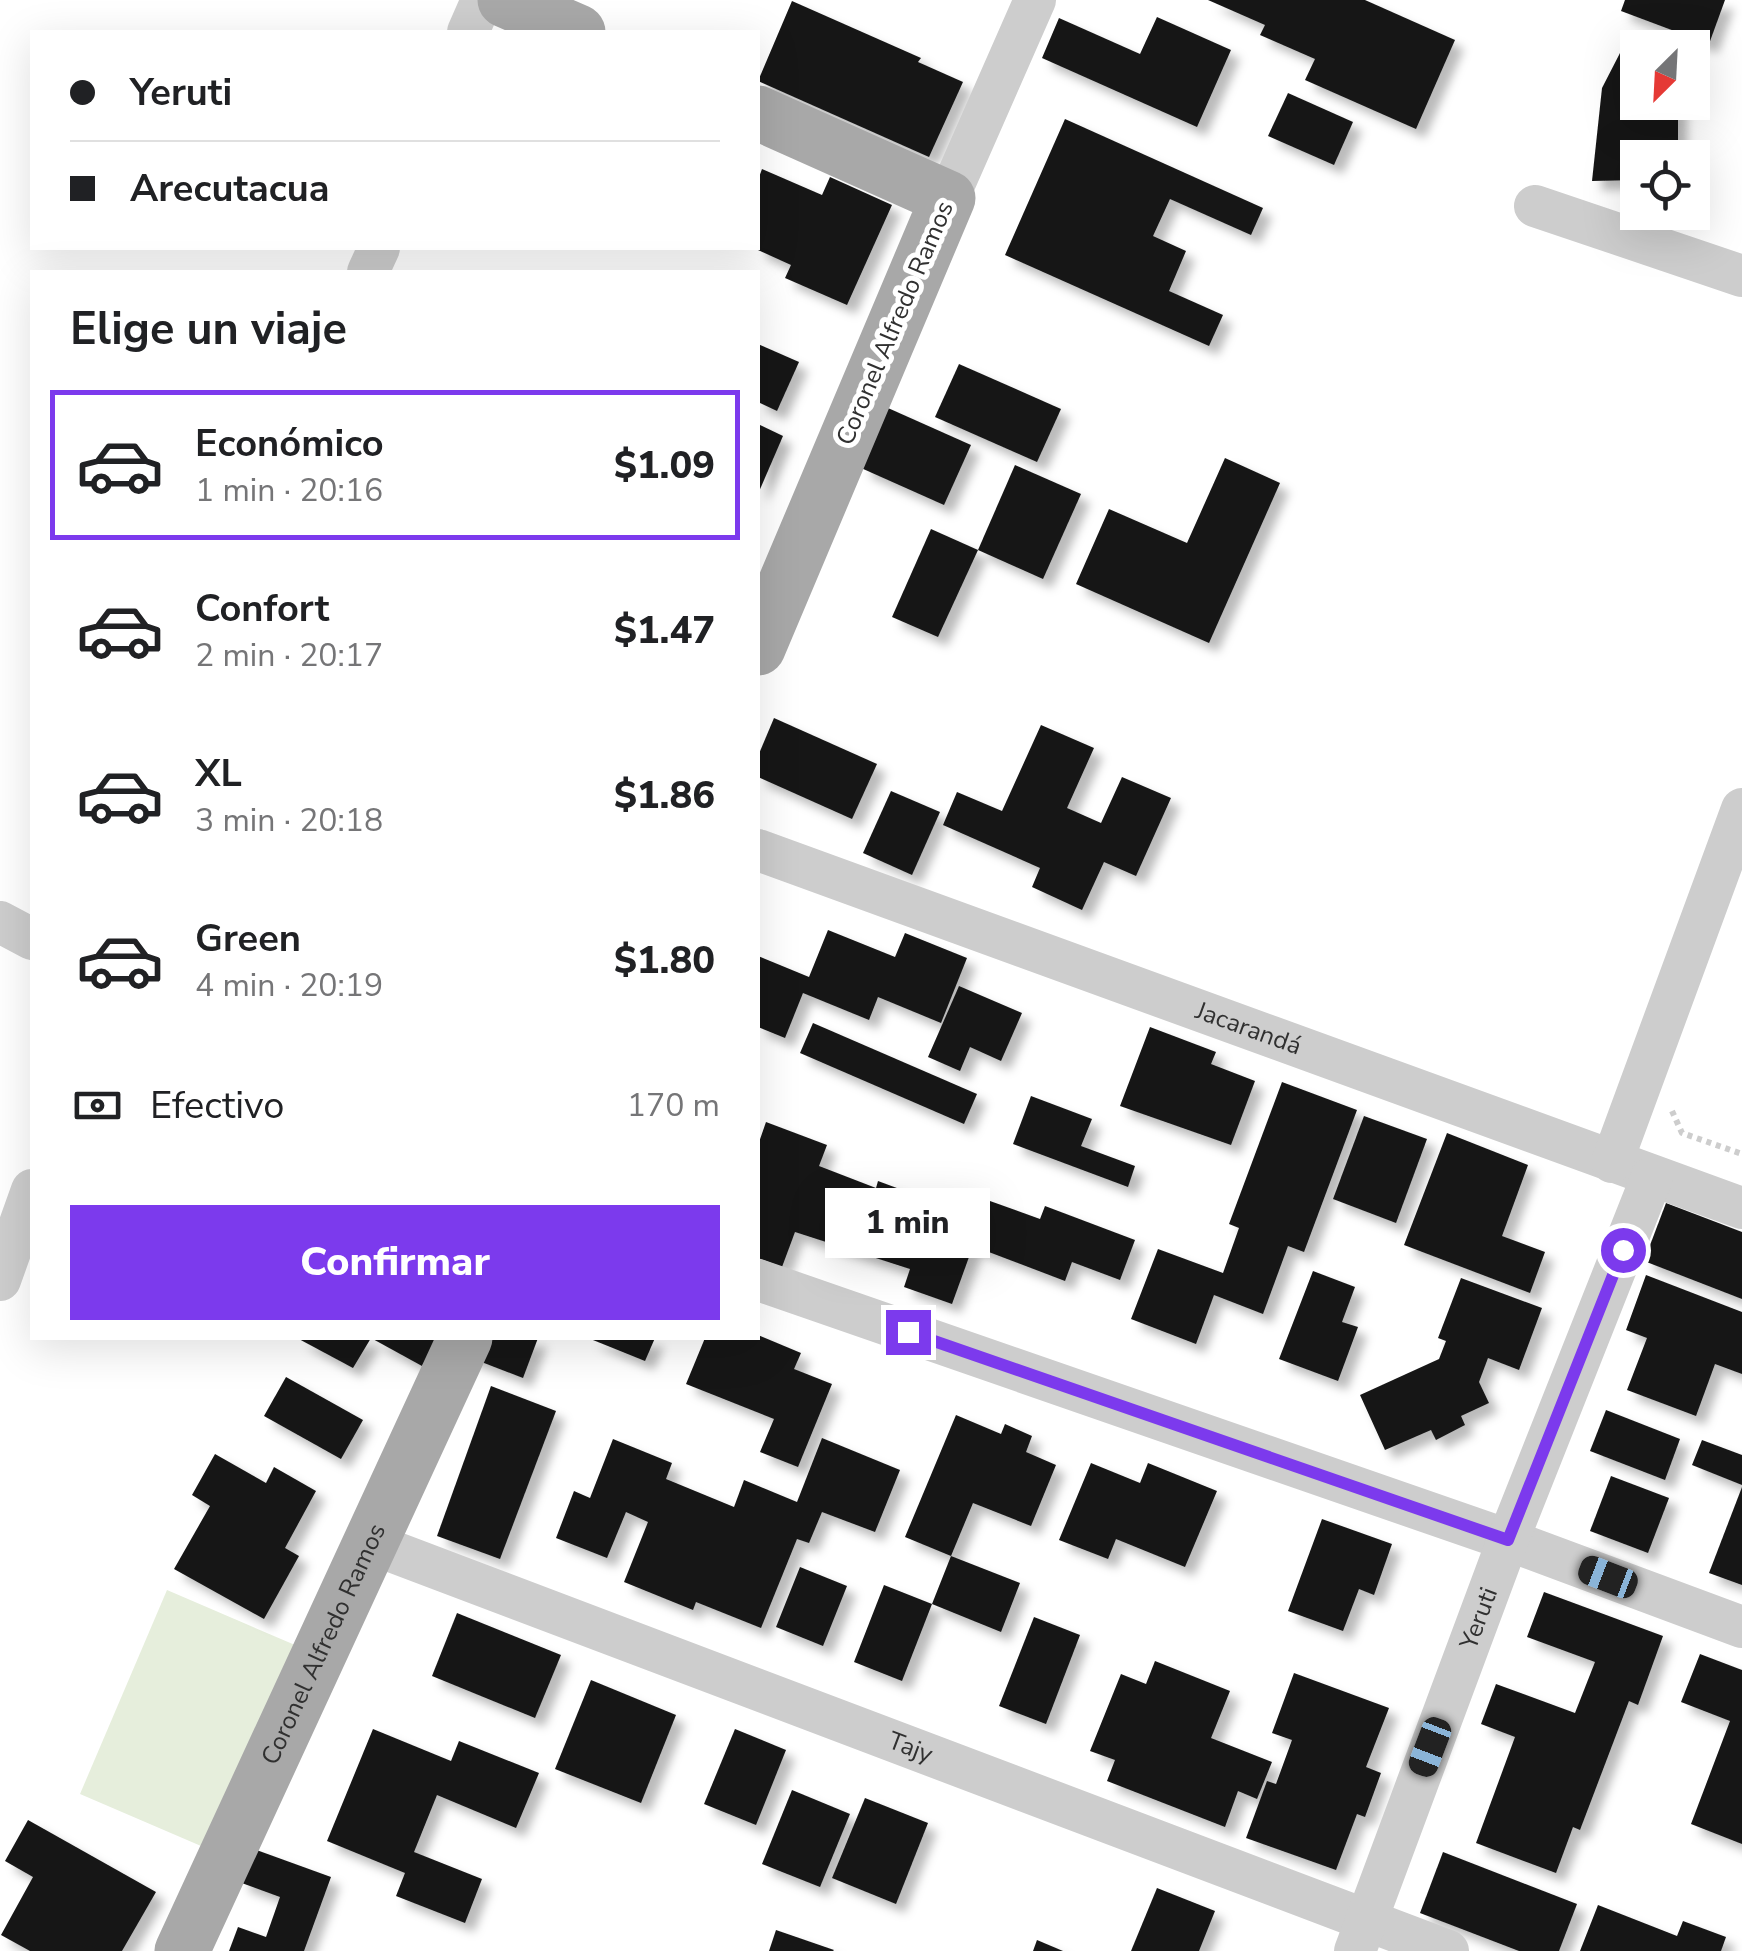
<!DOCTYPE html>
<html lang="es">
<head>
<meta charset="utf-8">
<style>
  body { margin:0; font-family:"Nunito Sans",sans-serif; background:#f6f6f6; color:#202124; height:100vh; display:flex; flex-direction:column; font-size:38px; white-space:nowrap }
  * { box-sizing:border-box; margin:0 }
  p { font-size:32px; color:#757577 }
  .icon { flex:none; width:55px; height:55px; fill:none; stroke:currentColor; stroke-width:2; stroke-linecap:round; stroke-linejoin:round }
  .map { position:relative; flex:1; overflow:hidden }
  .drawer { position:absolute; left:30px; top:270px; width:730px; height:1070px; display:flex; flex-direction:column; background:#fff; border-radius:0px; box-shadow:0 10px 40px #0002 }
  .drawer>* { flex:none }
  .hud { position:absolute; left:30px; top:30px; width:730px; height:220px; border-radius:0px; box-shadow:0 10px 40px #0002; display:grid; align-content:center; height:220px; padding:0 40px; background:#fff }
  .needle { width:65px; rotate:204deg }
  .controls { position:absolute; left:1620px; top:30px; display:grid; gap:20px }
  .controls a { display:grid; place-items:center; width:90px; height:90px; border-radius:0px; background:#fff; box-shadow:0 10px 40px #0002; font-size:50px }
  .end { position:absolute; width:45px; height:45px; margin:-22px; border:12px solid #7c3aed; background:#fff; box-shadow:0 0 0 5px #fff }
  .from { border-radius:50% }
  .bubble { position:absolute; height:70px; border-radius:0px; background:#fff; box-shadow:0 10px 40px #0002; font-size:32px; font-weight:800; line-height:70px; text-align:center }
  .car { position:absolute; width:30px; height:60px; margin:-30px -15px; border-radius:12px; box-shadow:0 0 8px 2px #0007; background:linear-gradient(#222 24%,#8ab4d8 0 40%,#222 0 76%,#8ab4d8 0 86%,#222 0) }
  .hud b { display:flex; align-items:center; gap:35px; height:95px; font-size:38px }
  .hud b+b { border-top:2px solid #e0e0e0 }
  .hud i { width:25px; height:25px; background:#202124 }
  ul { padding:0; list-style:none }
  li { display:flex; align-items:center; gap:30px; height:150px; margin:0 20px 15px; padding:0 20px; border:5px solid transparent; border-radius:0px }
  li div { flex:1 }
  li b { display:block; font-size:38px }
  li em { font-style:normal; font-weight:800 }
  li.active { border-color:#7c3aed }
  li>.icon { width:90px; height:90px; stroke-width:1.5 }
  h2 { padding:0 40px; font-size:45px; line-height:120px }
  .pay { display:flex; align-items:center; gap:25px; height:110px; padding:0 40px; font-size:38px }
  .pay p { margin-inline-start:auto }
  .cta { display:flex; gap:20px; margin-top:auto; padding:20px 40px }
  .cta a { flex:1; height:115px; border-radius:0px; background:#7c3aed; color:#fff; font-size:40px; font-weight:800; line-height:115px; text-align:center }
  .map>svg:first-child { display:block }
  .green { fill:#e6eedc }
  .building { fill:#171717; filter:url(#shadow) }
  .lines { fill:none; stroke-linecap:round; stroke-linejoin:round }
  .path { stroke:#cdcdcd; stroke-width:6; stroke-dasharray:5 5; stroke-linecap:butt }
  .minor { stroke:#cdcdcd; stroke-width:42 }
  .major { stroke:#a8a8a8; stroke-width:55 }
  .route { stroke:#7c3aed; stroke-width:12 }
  .labels { text-anchor:middle; dominant-baseline:central; stroke-width:10; stroke-linejoin:round; paint-order:stroke }
  .street-label { font-size:25px; fill:#303030; stroke:#fff }
</style>
</head>
<body>
<div class="map">
<svg width="1742" height="1951" viewBox="0 0 1742 1951">
  <defs>
    <filter id="shadow"><feDropShadow dx="9" dy="9" stdDeviation="5" flood-color="#0004"/></filter>
  </defs>
  <rect width="100%" height="100%" fill="#fff"/>
  <path class="green" d="M167 1590 295 1645 208 1849 80 1794Z"/>
  <g class="building">
    <path d="M1208 0H1365L1455 40 1416 129 1305 80 1315 59 1260 35 1265 25Z"/>
    <path d="M1625 0H1725L1709 44 1621 11Z"/>
    <path d="M792 1 921 58 918 62 963 82 929 157 758 81Z"/>
    <path d="M1157 17 1231 50 1197 127 1042 58 1059 18 1140 54Z"/>
    <path d="M1620 53 1638 61V102H1678V158H1638V180L1592 181 1602 88Z"/>
    <path d="M1288 93 1353 122 1334 165 1268 136Z"/>
    <path d="M1065 119 1263 208 1251 235 1170 199 1153 236 1186 251 1169 291 1223 315 1209 346 1005 255Z"/>
    <path d="M762 169 822 195 830 177 892 205 847 305 785 278 791 265 758 250V180Z"/>
    <path d="M758 344 799 362 777 411 758 402Z"/>
    <path d="M959 364 1061 409 1037 462 935 417Z"/>
    <path d="M888 408 971 445 944 505 861 468Z"/>
    <path d="M758 424 783 436 758 494Z"/>
    <path d="M1225 458 1280 483 1209 643 1076 584 1109 509 1187 543Z"/>
    <path d="M1015 465 1081 494 1043 579 978 550Z"/>
    <path d="M931 529 978 550 938 637 892 617Z"/>
    <path d="M774 718 877 764 852 819 758 777V756Z"/>
    <path d="M1041 725 1094 748 1067 808 1101 823 1122 777 1171 798 1136 876 1104 862 1082 910 1032 887 1040 868 943 825 957 792 1002 811Z"/>
    <path d="M891 791 940 812 912 875 863 853Z"/>
    <path d="M828 930 895 957 905 933 967 958 941 1023 878 997 869 1020 803 993 785 1038 758 1027V956L809 977Z"/>
    <path d="M959 986 1022 1013 1001 1061 970 1047 960 1071 928 1057Z"/>
    <path d="M813 1023 977 1094 964 1124 800 1053Z"/>
    <path d="M1150 1027 1216 1052 1211 1064 1255 1081 1231 1145 1120 1106Z"/>
    <path d="M1282 1082 1357 1110 1304 1252 1288 1246 1263 1314 1214 1295 1196 1344 1131 1319 1158 1249 1223 1273 1239 1228 1229 1224Z"/>
    <path d="M1031 1096 1092 1119 1081 1146 1135 1166 1128 1187 1013 1144Z"/>
    <path d="M1364 1116 1427 1139 1396 1223 1333 1199Z"/>
    <path d="M766 1122 827 1145 819 1166 876 1188 878 1181 983 1220 990 1201 1040 1219 1045 1206 1135 1240 1120 1280 1072 1262 1065 1281 973 1246 952 1304 904 1287 910 1269 795 1232 782 1267 758 1258V1145Z"/>
    <path d="M1447 1133 1528 1165 1502 1236 1545 1252 1530 1293 1404 1245Z"/>
    <path d="M1666 1203 1742 1232V1299L1644 1261Z"/>
    <path d="M1313 1271 1355 1287 1342 1322 1358 1327 1338 1381 1279 1359Z"/>
    <path d="M1646 1275 1742 1312V1374L1715 1364 1696 1416 1627 1390 1647 1338 1626 1330Z"/>
    <path d="M1461 1278 1542 1308 1519 1370 1488 1358 1479 1382 1489 1403 1461 1416 1465 1425 1436 1440 1431 1430 1385 1450 1360 1395 1439 1359 1446 1341 1438 1338Z"/>
    <path d="M758 1335 801 1353 794 1369 832 1384 798 1467 760 1452 774 1419 686 1384 705 1338Z"/>
    <path d="M297 1338H371L353 1368Z"/>
    <path d="M371 1338H439L422 1366Z"/>
    <path d="M473 1338H538L523 1378 466 1356Z"/>
    <path d="M588 1338H655L645 1361Z"/>
    <path d="M286 1377 363 1420 341 1459 264 1416Z"/>
    <path d="M491 1386 556 1411 500 1559 437 1536Z"/>
    <path d="M1606 1410 1680 1439 1665 1480 1590 1451Z"/>
    <path d="M956 1415 1001 1434 1005 1424 1032 1436 1026 1452 1056 1465 1031 1526 973 1503 951 1556 905 1537Z"/>
    <path d="M822 1438 900 1470 875 1532 822 1512 809 1543 797 1539 761 1628 696 1602 693 1610 624 1582 648 1522 626 1512 607 1558 556 1538 574 1491 590 1498 613 1439 672 1463 666 1479 734 1507 744 1480 797 1502Z"/>
    <path d="M1702 1440 1742 1455V1485L1692 1465Z"/>
    <path d="M215 1454 266 1483 274 1467 316 1491 285 1548 299 1556 264 1619 174 1569 210 1506 192 1495Z"/>
    <path d="M1091 1463 1140 1483 1148 1463 1217 1491 1185 1567 1116 1539 1108 1559 1059 1540Z"/>
    <path d="M1611 1476 1669 1498 1648 1553 1590 1531Z"/>
    <path d="M1742 1487V1585L1709 1573Z"/>
    <path d="M1322 1519 1392 1544 1374 1595 1359 1589 1343 1631 1288 1611Z"/>
    <path d="M951 1556 1020 1583 1001 1632 932 1604 902 1681 854 1662 884 1585 932 1604Z"/>
    <path d="M800 1567 847 1586 823 1646 776 1627Z"/>
    <path d="M1544 1592 1663 1636 1638 1705 1629 1701 1580 1830 1573 1827 1556 1873 1476 1843 1515 1737 1481 1724 1496 1684 1575 1713 1595 1662 1527 1637Z"/>
    <path d="M457 1613 561 1655 535 1718 432 1676Z"/>
    <path d="M1034 1617 1080 1635 1046 1724 999 1706Z"/>
    <path d="M1700 1654 1742 1670V1844L1691 1824 1730 1721 1681 1702Z"/>
    <path d="M1155 1661 1230 1691 1211 1738 1272 1762 1257 1799 1238 1791 1225 1827 1107 1781 1115 1760 1090 1751 1121 1674 1146 1684Z"/>
    <path d="M1294 1673 1389 1708 1366 1767 1381 1773 1365 1817 1357 1814 1336 1870 1246 1838 1267 1781 1276 1784 1292 1740 1272 1733Z"/>
    <path d="M591 1680 676 1715 641 1803 555 1769Z"/>
    <path d="M373 1729 451 1761 459 1741 539 1773 516 1828 437 1795 414 1852 482 1879 465 1923 396 1896 405 1873 327 1841Z"/>
    <path d="M735 1729 786 1750 756 1825 704 1804Z"/>
    <path d="M792 1790 850 1814 820 1887 762 1864Z"/>
    <path d="M865 1798 928 1823 896 1904 832 1878Z"/>
    <path d="M28 1820 156 1892 122 1951H30L1 1935 33 1877 5 1861Z"/>
    <path d="M251 1848 331 1877 304 1951H229L238 1927 266 1937 280 1897 239 1882Z"/>
    <path d="M1443 1852 1577 1904 1559 1951H1519L1420 1913Z"/>
    <path d="M1157 1888 1215 1911 1199 1951H1131Z"/>
    <path d="M1598 1905 1677 1936 1683 1921 1726 1937 1721 1951H1580Z"/>
    <path d="M776 1930 834 1950 833 1951H769Z"/>
    <path d="M1037 1940 1063 1951H1033Z"/>
  </g>
  <g class="lines">
    <path class="path" d="M1672 1111 1682 1133 1742 1154"/>
    <g class="minor">
      <path d="M468 32 482 0"/>
      <path d="M948 198 1035 0"/>
      <path d="M1535 206 1742 276"/>
      <path d="M368 272 379 248"/>
      <path id="s1" d="M758 850 1742 1208"/>
      <path d="M0 922 32 939"/>
      <path d="M1612 1162 1742 809"/>
      <path d="M0 1280 32 1190"/>
      <path d="M758 1280 1508 1540 1742 1627"/>
      <path id="s2" d="M370 1543 1448 1951"/>
      <path id="s3" d="M1355 1951 1508 1540 1652 1177"/>
    </g>
    <g class="major">
      <path d="M505 0 578 32"/>
      <path d="M758 113 948 198 758 648"/>
      <path id="s4" d="M182 1951 465 1338"/>
    </g>
  </g>
  <g class="lines">
    <path class="route" d="M908 1332 1508 1540 1623 1250"/>
  </g>
  <g class="labels">
    <g class="street-label">
      <text transform="translate(895 323) rotate(-67)">Coronel Alfredo Ramos</text>
      <text stroke="none"><textPath href="#s1" startOffset="522">Jacarandá</textPath></text>
      <text stroke="none"><textPath href="#s3" startOffset="355">Yeruti</textPath></text>
      <text stroke="none"><textPath href="#s4" startOffset="338">Coronel Alfredo Ramos</textPath></text>
      <text stroke="none"><textPath href="#s2" startOffset="578">Tajy</textPath></text>
    </g>
  </g>
</svg>
<div class="controls">
<a><svg class="needle" viewBox="-14 -14 28 28"><path d="M0-13l5 13h-10z" fill="#e53935"/><path d="M0 13l5-13h-10z" fill="#757577"/></svg></a>
<a><svg class="icon" aria-label="locate" viewBox="0 0 24 24"><circle cx="12" cy="12" r="6"/><path d="M12 2v4M12 18v4M2 12h4M18 12h4"/></svg></a>
</div>
<i class="end from" style="left:1623px;top:1250px"></i>
<i class="end" style="left:908px;top:1332px"></i>
<div class="bubble" style="left:825px;top:1188px;width:165px">1 min</div>
<i class="car" style="left:1608px;top:1577px;rotate:291deg"></i>
<i class="car" style="left:1430px;top:1747px;rotate:201deg"></i>
<div class="hud">
<b><i class="from"></i>Yeruti</b>
<b><i></i>Arecutacua</b>
</div>
<section class="drawer">
<h2>Elige un viaje</h2>
<ul>
<li class="active"><svg class="icon" aria-label="car" viewBox="0 0 24 24"><path d="M5 17H2v-5l4-1 3-4h7l3 4 3 1v5h-3M9 17h6M6 11h13"/><circle cx="7" cy="17" r="2"/><circle cx="17" cy="17" r="2"/></svg><div><b>Económico</b><p>1 min · 20:16</p></div><em>$1.09</em></li>
<li><svg class="icon" aria-label="car" viewBox="0 0 24 24"><path d="M5 17H2v-5l4-1 3-4h7l3 4 3 1v5h-3M9 17h6M6 11h13"/><circle cx="7" cy="17" r="2"/><circle cx="17" cy="17" r="2"/></svg><div><b>Confort</b><p>2 min · 20:17</p></div><em>$1.47</em></li>
<li><svg class="icon" aria-label="car" viewBox="0 0 24 24"><path d="M5 17H2v-5l4-1 3-4h7l3 4 3 1v5h-3M9 17h6M6 11h13"/><circle cx="7" cy="17" r="2"/><circle cx="17" cy="17" r="2"/></svg><div><b>XL</b><p>3 min · 20:18</p></div><em>$1.86</em></li>
<li><svg class="icon" aria-label="car" viewBox="0 0 24 24"><path d="M5 17H2v-5l4-1 3-4h7l3 4 3 1v5h-3M9 17h6M6 11h13"/><circle cx="7" cy="17" r="2"/><circle cx="17" cy="17" r="2"/></svg><div><b>Green</b><p>4 min · 20:19</p></div><em>$1.80</em></li>
</ul>
<div class="pay"><svg class="icon" aria-label="cash" viewBox="0 0 24 24"><path d="M3 7h18v10H3z"/><circle cx="12" cy="12" r="2"/></svg>Efectivo<p>170 m</p></div>
<div class="cta"><a>Confirmar</a></div>
</section>
</div>
</body>
</html>
